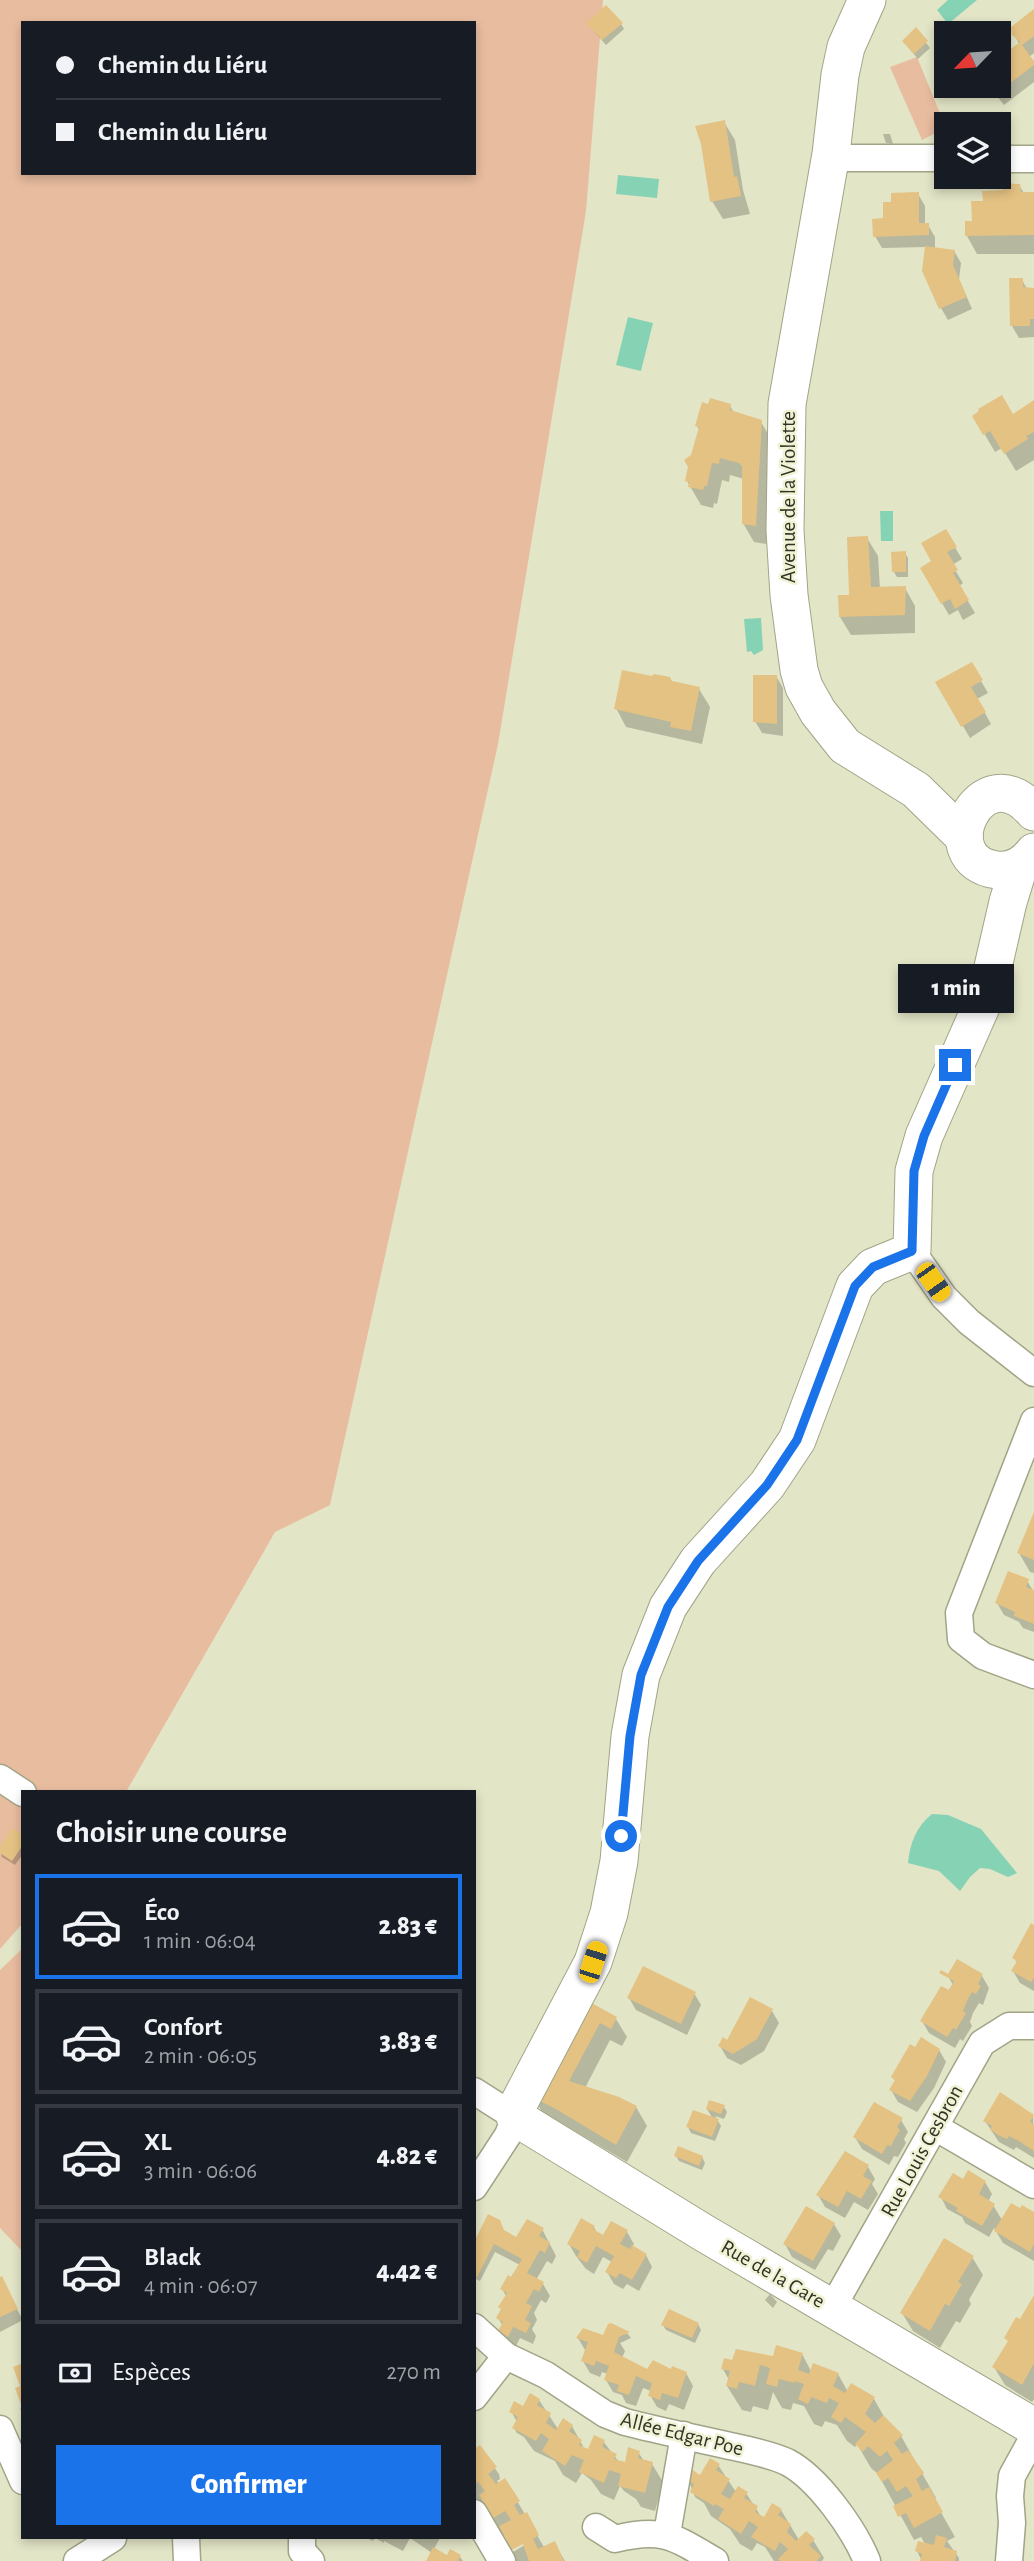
<!DOCTYPE html>
<html lang="fr">
<head>
<meta charset="utf-8">
<style>
  body { margin:0; font-family:"Alegreya Sans",sans-serif; background:#242831; color:#f1f3f6; height:100vh; display:flex; flex-direction:column; font-size:26px; white-space:nowrap }
  * { box-sizing:border-box; margin:0 }
  p { font-size:23px; color:#9ea1a6 }
  .icon { flex:none; width:38px; height:38px; fill:none; stroke:currentColor; stroke-width:2; stroke-linecap:round; stroke-linejoin:round }
  .map { position:relative; flex:1; overflow:hidden }
  .side { position:absolute; left:21px; top:1790px; width:455px; height:749px; display:flex; flex-direction:column; background:#171b24; border-radius:0px; box-shadow:0 4px 10px #0003 }
  .side>* { flex:none }
  .guide { position:absolute; left:21px; top:21px; width:455px; height:154px; border-radius:0px; box-shadow:0 4px 10px #0003; display:grid; align-content:center; height:154px; padding:0 35px; background:#171b24 }
  .needle { width:46px; rotate:245deg }
  .fabs { position:absolute; left:934px; top:21px; display:grid; gap:14px }
  .fabs a { display:grid; place-items:center; width:77px; height:77px; border-radius:0px; background:#171b24; box-shadow:0 4px 10px #0003; font-size:35px }
  .end { position:absolute; width:32px; height:32px; margin:-16px; border:9px solid #1a73e8; background:#fff; box-shadow:0 0 0 4px #fff }
  .from { border-radius:50% }
  .bubble { position:absolute; height:49px; border-radius:0px; background:#171b24; box-shadow:0 4px 10px #0003; font-size:23px; font-weight:800; line-height:49px; text-align:center }
  .car { position:absolute; width:21px; height:42px; margin:-21px -10px; border-radius:9px; box-shadow:0 0 5px 2px #0007; background:linear-gradient(#f5c518 24%,#345 0 40%,#f5c518 0 76%,#345 0 86%,#f5c518 0) }
  .guide b { display:flex; align-items:center; gap:24px; height:66px; font-size:26px }
  .guide b+b { border-top:2px solid #363941 }
  .guide i { width:18px; height:18px; background:#f1f3f6 }
  ul { padding:0; list-style:none }
  li { display:flex; align-items:center; gap:21px; height:105px; margin:0 14px 10px; padding:0 21px; border:4px solid #363941; border-radius:0px }
  li div { flex:1 }
  li b { display:block; font-size:26px }
  li em { font-style:normal; font-weight:800 }
  li.active { border-color:#1a73e8 }
  li>.icon { width:63px; height:63px; stroke-width:1.5 }
  h2 { padding:0 35px; font-size:32px; line-height:84px }
  .pay { display:flex; align-items:center; gap:18px; height:77px; padding:0 35px; font-size:26px }
  .pay p { margin-inline-start:auto }
  .button { display:flex; gap:14px; margin-top:auto; padding:14px 35px }
  .button a { flex:1; height:80px; border-radius:0px; background:#1a73e8; color:#fff; font-size:28px; font-weight:800; line-height:80px; text-align:center }
  .map>svg:first-child { display:block }
  .green { fill:#e8bc9f; fill-rule:evenodd }
  .water { fill:#85d3b4 }
  .shadow { fill:#0003; fill-rule:evenodd }
  .building { fill:#e4c283 }
  .lines { fill:none; stroke-linecap:round; stroke-linejoin:round }
  .street-casing { stroke:#a2a487; stroke-width:29 }
  .secondary-casing { stroke:#a2a487; stroke-width:39 }
  .street { stroke:#fff; stroke-width:26 }
  .secondary { stroke:#fff; stroke-width:37 }
  .route { stroke:#1a73e8; stroke-width:9 }
  .labels { text-anchor:middle; dominant-baseline:central; stroke-width:5; stroke-linejoin:round; paint-order:stroke }
  .street-label { font-size:21px; fill:#313226; stroke:#f0f2d4 }
</style>
</head>
<body>
<div class="map">
<svg width="1034" height="2561" viewBox="0 0 1034 2561">
  <rect width="100%" height="100%" fill="#e3e5c7"/>
  <g class="green">
    <path d="M0 0H603L586 211 498 744 330 1505 275 1532 126 1792H23V1923L0 1949ZM23 23H474V173H23Z"/>
    <path d="M917 57 946 128 922 140 890 67Z"/>
    <path d="M23 1948V2252L0 2228V1970Z"/>
  </g>
  <g class="water">
    <path d="M948 0H977L948 24 937 10Z"/>
    <path d="M618 175 659 179 657 198 616 194Z"/>
    <path d="M628 317 653 323 641 371 616 365Z"/>
    <path d="M880 511H893V541H881Z"/>
    <path d="M761 618 763 650 754 655 751 651 747 652 744 619Z"/>
    <path d="M932 1814 948 1815 981 1829 1017 1873 1008 1877 990 1869 980 1868 970 1877 960 1891 939 1871 908 1863C910 1843 916 1827 932 1814Z"/>
  </g>
  <g class="shadow">
    <path d="M1034 13V53L1029 57 1034 64V82L1004 105 989 86H999L1001 58 1019 44 1014 34Z"/>
    <path d="M621 24 624 29 606 45 591 28Z"/>
    <path d="M916 30 930 48 918 59 907 46Z"/>
    <path d="M724 122 735 140 743 190 750 214 723 219 712 201Z"/>
    <path d="M883 134H890L893 144 886 143Z"/>
    <path d="M1019 185 1024 193H1034V254H977L967 236 985 203Z"/>
    <path d="M918 194 925 206V225H928L935 237V249L954 251 961 263 959 279 972 309 948 320 941 308 926 247 882 248 875 236 885 220Z"/>
    <path d="M1022 280 1027 289H1034V337L1019 338 1012 326Z"/>
    <path d="M1034 402V460L1016 471 1002 448 995 452 974 416H1012Z"/>
    <path d="M730 406 735 414 761 422 772 441 766 544 754 542 743 523 744 479 730 475 729 482 722 480 717 504 714 503 713 508 701 505 687 481 700 431 697 426Z"/>
    <path d="M945 531 962 559 952 565 963 583 959 586 975 613 963 620 958 610 949 615 922 569 934 562Z"/>
    <path d="M867 538 878 556 880 589 905 588 915 606V633L851 635 840 617 851 596Z"/>
    <path d="M905 553 908 558V577H897L894 572Z"/>
    <path d="M971 664 988 693 977 699 991 724 970 738 937 682Z"/>
    <path d="M776 676 783 688V736L762 733 755 721Z"/>
    <path d="M652 678 699 689 710 707 702 744 626 727 616 708Z"/>
    <path d="M1034 1516V1573L1030 1572 1019 1553Z"/>
    <path d="M1027 1581 1034 1592V1632L1023 1628 1019 1622 1004 1615 997 1603Z"/>
    <path d="M23 1838V1854L15 1865 2 1857 0 1850Z"/>
    <path d="M1034 1927V1991L1020 1983 1013 1971 1018 1964 1014 1958Z"/>
    <path d="M948 1976H982L989 1988 983 2005 979 2003 973 2013 970 2022 972 2026 963 2041 960 2039 955 2048 929 2033 922 2021 953 1985Z"/>
    <path d="M694 1993 701 2005 687 2035 636 2010 629 1998Z"/>
    <path d="M772 2011 779 2023 764 2051 741 2065 727 2058 720 2046Z"/>
    <path d="M616 2019 627 2037 622 2046 610 2040 585 2088 636 2107 647 2126 627 2162 566 2126 544 2116 534 2097 570 2028Z"/>
    <path d="M915 2049 939 2050 946 2062 934 2088 917 2112 898 2102 891 2090 896 2082 893 2077Z"/>
    <path d="M724 2107 727 2112 724 2119 715 2116 721 2126 715 2141 691 2133 688 2127 713 2119 707 2109Z"/>
    <path d="M1033 2116 1034 2158 1016 2147 1014 2150 999 2142 985 2121Z"/>
    <path d="M901 2120 908 2132 904 2139 906 2143 898 2157 894 2156 889 2165 862 2149 855 2137Z"/>
    <path d="M676 2156 702 2157 705 2163 702 2170 679 2161Z"/>
    <path d="M868 2167 875 2179 872 2184 878 2194 868 2210 854 2202 845 2218 825 2207 818 2195Z"/>
    <path d="M963 2181 985 2182 992 2194 988 2202 993 2205 1002 2220 1034 2214V2261L1003 2243 994 2228 989 2237 965 2223 962 2217 947 2209 941 2197Z"/>
    <path d="M834 2224 841 2236 833 2251 828 2249 815 2270 792 2257 785 2244Z"/>
    <path d="M594 2227 597 2234 603 2237 627 2232 634 2244 632 2247 646 2255 652 2267 639 2291 627 2284 623 2289 614 2284 607 2272 612 2262 603 2257 594 2274 586 2269 576 2256 569 2244Z"/>
    <path d="M542 2229 556 2256 552 2264 547 2261 536 2280 543 2284 550 2296 546 2303 541 2300 534 2313 537 2320 532 2329 536 2336 533 2344 520 2338 515 2348 507 2343 500 2331 503 2326 498 2318 506 2296 502 2289 520 2265 495 2252 480 2281 474 2278V2246L505 2232 517 2239Z"/>
    <path d="M972 2257 983 2275 969 2300 971 2304 960 2323 956 2321 940 2348 913 2331 902 2313Z"/>
    <path d="M0 2279 23 2320 0 2332Z"/>
    <path d="M770 2294 777 2302 773 2308 765 2300Z"/>
    <path d="M1034 2299V2399L1032 2402 1005 2385 994 2367 1009 2342 1006 2338 1021 2321Z"/>
    <path d="M698 2324 701 2330 695 2343 666 2330 663 2325Z"/>
    <path d="M611 2325 628 2334 631 2338 620 2343 625 2351 622 2358 648 2371 661 2367 686 2373 693 2386 684 2410 669 2404 666 2411 657 2407 650 2395 651 2391 643 2388 636 2406 626 2403 622 2395 613 2392 606 2380 608 2374 602 2372 600 2377 590 2373 583 2361 585 2350 578 2338 604 2337Z"/>
    <path d="M802 2354 811 2371 838 2374 848 2392 874 2399 887 2422 901 2436 936 2498 934 2500 955 2537 947 2541 959 2558V2561H922L917 2551 925 2544 921 2537 914 2540 878 2474 871 2468 857 2444 855 2447 847 2441 837 2425 825 2421 822 2427 814 2424 804 2406 793 2403 791 2410 782 2408 773 2392 768 2410 753 2406 751 2412 742 2410 727 2386 729 2380 723 2369 734 2362Z"/>
    <path d="M539 2400 558 2429 572 2426 585 2450 589 2451 603 2441 619 2462 626 2464 638 2452 644 2461 652 2464 663 2482 655 2511 641 2507 636 2499 624 2491 620 2486 614 2500 601 2494 591 2480 582 2473 576 2483 563 2475 555 2461 534 2451 524 2437 517 2433 514 2428 517 2422 511 2411 524 2408Z"/>
    <path d="M480 2448 499 2474 500 2479 497 2481 499 2484 505 2480 548 2554 554 2543 565 2561H510L508 2540 506 2535 499 2539 485 2502 477 2509 474 2504V2452ZM530 2538 532 2541 511 2553V2549Z"/>
    <path d="M718 2465 736 2492 746 2493 762 2518 781 2510 799 2540H813L824 2558 822 2561H774L765 2547 757 2543 752 2551 740 2544 730 2529 711 2516 704 2503 695 2497 688 2479 700 2477Z"/>
    <path d="M366 2538H440L434 2549 448 2557H460L463 2561H428L432 2553 410 2538 403 2551 384 2541V2543L375 2538 373 2541Z"/>
  </g>
  <g class="building">
    <path d="M606 5 623 23 602 40 586 23Z"/>
    <path d="M1034 9V36L1022 45 1034 61V65L996 94 989 86H999V54L1001 56 1020 42 1012 35 1011 27Z"/>
    <path d="M916 27 928 41 914 54 902 41Z"/>
    <path d="M725 120 734 177 737 176 741 196 710 202 701 144 695 126Z"/>
    <path d="M1003 183 1020 184 1021 192H1034V235L965 236V221H972L971 201H983L982 191 1003 190Z"/>
    <path d="M919 192V223H929V235L873 237 872 219 883 218V202H891V193Z"/>
    <path d="M925 246 955 250 953 265 967 297 939 309 922 271Z"/>
    <path d="M1009 278H1023V287L1034 288V319H1030V326H1010Z"/>
    <path d="M1002 395 1013 414 1034 400V432L1026 436 1028 439 1004 454 990 431 983 435 972 416 979 411 978 409Z"/>
    <path d="M710 398 731 404 730 410 762 420 756 526 742 524V466L739 463 720 458 719 464 712 463 707 486H704L703 490 688 487 689 482 685 481 688 467 684 460 691 455 699 427 695 426 702 402 708 404Z"/>
    <path d="M946 529 957 547 947 552 958 570 953 573 969 600 955 609 950 599 941 604 920 568 931 561 921 543Z"/>
    <path d="M868 536 871 587 906 586 905 615 839 617 838 595H849L847 537Z"/>
    <path d="M906 551V572H892L891 552Z"/>
    <path d="M972 662 983 680 971 687 986 712 961 727 935 682Z"/>
    <path d="M622 670 652 676 654 674 670 677 672 681 700 687 691 731 670 727 671 722 614 709Z"/>
    <path d="M753 675H777V724L753 722Z"/>
    <path d="M1034 1512V1560L1017 1553Z"/>
    <path d="M1008 1571 1029 1579 1026 1587 1034 1590V1624L1014 1616 1015 1612 995 1603Z"/>
    <path d="M12 1828 23 1835V1845L12 1861 0 1853V1847Z"/>
    <path d="M1031 1923 1034 1925V1978L1031 1982 1011 1971 1017 1961 1012 1958Z"/>
    <path d="M957 1959 983 1974 978 1984 981 1986 976 1994 972 1992 967 2001 963 2011 966 2013 956 2030 953 2028 947 2037 920 2021 941 1986 949 1990 954 1981 939 1973 941 1970 948 1974Z"/>
    <path d="M643 1966 696 1992 681 2024 627 1998Z"/>
    <path d="M750 1997 773 2009 757 2039 733 2054 718 2046 723 2037 727 2040Z"/>
    <path d="M586 2000 617 2017 611 2029 600 2023 569 2081 619 2097 637 2106 616 2145 554 2108 532 2097Z"/>
    <path d="M921 2037 940 2049 927 2076 910 2101 889 2090 895 2080 891 2077 910 2044 915 2047Z"/>
    <path d="M1000 2092 1034 2115 1030 2122 1034 2124V2151L1019 2141 1009 2136 1007 2139 998 2135 990 2129 992 2126 983 2121Z"/>
    <path d="M709 2100 725 2105 721 2114 706 2109Z"/>
    <path d="M874 2102 903 2118 897 2127 900 2130 895 2138 891 2146 887 2145 882 2154 853 2137Z"/>
    <path d="M693 2110 719 2119 712 2137 686 2127Z"/>
    <path d="M678 2146 703 2156 699 2166 674 2156Z"/>
    <path d="M845 2151 869 2165 863 2176 872 2181 861 2199 847 2191 838 2207 816 2195Z"/>
    <path d="M968 2170 986 2181 979 2194 995 2204 982 2226 956 2211 958 2208 938 2197 953 2173 963 2179Z"/>
    <path d="M1011 2203 1020 2208 1022 2205 1034 2212V2244L1030 2252 994 2231Z"/>
    <path d="M806 2206 835 2223 813 2261 783 2244Z"/>
    <path d="M488 2214 500 2220 504 2230 516 2237 527 2219 544 2228 539 2236 550 2242 545 2253 540 2250 527 2273 544 2282 539 2292 534 2289 526 2303 532 2306 525 2320 531 2323 526 2333 513 2327 508 2337 498 2331 503 2322 496 2318 501 2309 498 2307 507 2293 500 2289 508 2275 511 2277 522 2259 494 2244 477 2277 474 2276V2242Z"/>
    <path d="M581 2218 595 2226 593 2229 603 2235 611 2221 628 2230 620 2244 630 2249 632 2245 647 2254 632 2280 620 2273 616 2278 605 2272 614 2256 596 2246 587 2263 577 2257 580 2251 567 2244Z"/>
    <path d="M944 2238 974 2256 958 2282 962 2284 949 2306 945 2304 930 2331 900 2313Z"/>
    <path d="M2 2276 18 2309 0 2317V2277Z"/>
    <path d="M1034 2295V2363L1022 2385 992 2367 1008 2341 1004 2338 1016 2317 1020 2319Z"/>
    <path d="M669 2309 699 2323 692 2338 661 2325Z"/>
    <path d="M611 2323 630 2332 619 2337 614 2352 647 2369 653 2360 671 2369 672 2366 687 2372 678 2398 662 2393 660 2400 648 2396 652 2383 636 2376 629 2395 617 2391 619 2385 604 2380 609 2366 596 2361 594 2366 581 2361 588 2342 576 2338 583 2328 603 2335 608 2324Z"/>
    <path d="M776 2345 803 2353 798 2370 809 2374 813 2363 839 2373 833 2386 845 2393 851 2383 875 2397 865 2414 875 2423 883 2415 903 2435 894 2443 902 2454 908 2450 924 2473 916 2479 922 2491 929 2487 943 2512 914 2528 906 2513 898 2517 893 2506 913 2496 906 2486 897 2492 888 2478 882 2482 876 2473 893 2460 887 2451 880 2457 868 2446 863 2452 855 2444 866 2432 845 2417 841 2423 831 2417 839 2403 829 2398 827 2403 811 2397 808 2404 798 2399 804 2384 795 2381V2383L779 2379 777 2387 766 2384 770 2368 760 2365 755 2386 739 2382 737 2389 726 2386 730 2371 721 2369 724 2358 732 2360 736 2349 773 2356Z"/>
    <path d="M23 2363V2415H22L20 2408 22 2407 15 2388 20 2386 13 2367Z"/>
    <path d="M530 2393 540 2399 537 2405 551 2413 546 2423 556 2430 563 2418 573 2425 569 2431 582 2440 579 2445 588 2449 594 2435 605 2440 602 2447 617 2454 614 2459 625 2462 628 2447 640 2451 638 2458 653 2462 645 2493 618 2486 621 2474 609 2470 604 2483 579 2472 584 2460 572 2455 565 2466 542 2451 549 2439 541 2433 536 2441 512 2428 518 2417 509 2412 514 2401 523 2406Z"/>
    <path d="M480 2445 497 2467 488 2474 496 2484 505 2478 520 2501 514 2505 520 2515 527 2512 539 2535 533 2539 538 2549 555 2541 564 2561H529L523 2544 504 2554 499 2543 506 2539 499 2526 511 2520 505 2511 487 2522 481 2513 487 2508 479 2495 485 2491 478 2482 474 2485V2449Z"/>
    <path d="M710 2458 720 2464 716 2470 730 2479 721 2494 730 2499 738 2486 748 2492 744 2498 758 2506 755 2512 764 2517 772 2503 782 2509 778 2515 791 2524 787 2532 796 2541 806 2531 815 2539 809 2545 821 2556 817 2561H780L778 2559 788 2549 780 2542 775 2551 751 2537 758 2527 749 2521 741 2534 718 2519 724 2509 715 2504 714 2506 690 2492 694 2484 686 2480 688 2467 700 2475Z"/>
    <path d="M936 2535 947 2538 944 2547 957 2551 955 2561H920L922 2554 915 2551 918 2541 934 2545Z"/>
    <path d="M433 2547 447 2555 450 2549 461 2555 458 2561H426Z"/>
  </g>
  <g class="lines">
    <g class="street-casing">
      <g id="street">
        <path d="M831 154 849 158H947"/>
        <path d="M999 159H1034"/>
        <path d="M912 1251 944 1297 969 1322 1034 1373"/>
        <path d="M1034 1421 959 1613 961 1639 983 1656 1034 1675"/>
        <path d="M0 1778 23 1793"/>
        <path d="M474 2091 515 2117 508 2135 474 2187"/>
        <path d="M935 2127 1034 2185"/>
        <path d="M832 2308 982 2043 1009 2026H1034"/>
        <path d="M474 2327 506 2356 546 2375 605 2414 625 2422C660 2431 695 2438 730 2446 749 2450 769 2454 787 2462 818 2478 854 2529 867 2561"/>
        <path d="M474 2397 506 2356"/>
        <path d="M0 2429 23 2481"/>
        <path d="M474 2513 502 2561"/>
        <path d="M596 2527 615 2539C663 2527 674 2537 715 2561"/>
        <path d="M667 2534 684 2435"/>
        <path d="M186 2538 187 2561"/>
        <path d="M302 2538V2551L311 2561"/>
        <path d="M77 2561 113 2538"/>
        <path d="M1009 2561 1012 2523 1010 2496 1012 2476 1034 2436"/>
      </g>
    </g>
    <g class="secondary-casing">
      <g id="secondary">
        <path d="M867 0 846 47 840 75 831 154 787 404 785 530 789 595 799 670 804 687 818 712 845 746 916 790 964 837"/>
        <path d="M1034 812C980 750 929 862 997 870 1013 872 1025 864 1034 852"/>
        <path d="M1019 866 1008 902 987 993 924 1136 914 1171 912 1251 873 1267 855 1286 797 1440 767 1485 698 1561 668 1607 641 1675 630 1736 619 1861 609 1913 593 1962 520 2101 515 2117 704 2233 1034 2427"/>
      </g>
    </g>
    <use href="#street" class="street"/>
    <use href="#secondary" class="secondary"/>
  </g>
  <g class="lines">
    <path class="route" d="M621 1836 630 1736 641 1675 668 1607 698 1561 767 1485 797 1440 855 1286 873 1267 912 1251 914 1171 924 1136 955 1065"/>
  </g>
  <g class="labels">
    <g class="street-label">
      <text transform="translate(788 497) rotate(-90)">Avenue de la Violette</text>
      <text transform="translate(922 2151) rotate(-61)">Rue Louis Cesbron</text>
      <text transform="translate(773 2274) rotate(30)">Rue de la Gare</text>
      <text transform="translate(682 2434) rotate(14)">Allée Edgar Poe</text>
    </g>
  </g>
</svg>
<div class="fabs">
<a><svg class="needle" viewBox="-14 -14 28 28"><path d="M0-13l5 13h-10z" fill="#e53935"/><path d="M0 13l5-13h-10z" fill="#9ea1a6"/></svg></a>
<a><svg class="icon" aria-label="layers" viewBox="0 0 24 24"><path d="M12 4l9 5-9 5-9-5zM3 14l9 5 9-5"/></svg></a>
</div>
<i class="end from" style="left:621px;top:1836px"></i>
<i class="end" style="left:955px;top:1065px"></i>
<div class="bubble" style="left:898px;top:964px;width:116px">1 min</div>
<i class="car" style="left:933px;top:1282px;rotate:145deg"></i>
<i class="car" style="left:593px;top:1962px;rotate:18deg"></i>
<div class="guide">
<b><i class="from"></i>Chemin du Liéru</b>
<b><i></i>Chemin du Liéru</b>
</div>
<section class="side">
<h2>Choisir une course</h2>
<ul>
<li class="active"><svg class="icon" aria-label="car" viewBox="0 0 24 24"><path d="M5 17H2v-5l4-1 3-4h7l3 4 3 1v5h-3M9 17h6M6 11h13"/><circle cx="7" cy="17" r="2"/><circle cx="17" cy="17" r="2"/></svg><div><b>Éco</b><p>1 min · 06:04</p></div><em>2.83 €</em></li>
<li><svg class="icon" aria-label="car" viewBox="0 0 24 24"><path d="M5 17H2v-5l4-1 3-4h7l3 4 3 1v5h-3M9 17h6M6 11h13"/><circle cx="7" cy="17" r="2"/><circle cx="17" cy="17" r="2"/></svg><div><b>Confort</b><p>2 min · 06:05</p></div><em>3.83 €</em></li>
<li><svg class="icon" aria-label="car" viewBox="0 0 24 24"><path d="M5 17H2v-5l4-1 3-4h7l3 4 3 1v5h-3M9 17h6M6 11h13"/><circle cx="7" cy="17" r="2"/><circle cx="17" cy="17" r="2"/></svg><div><b>XL</b><p>3 min · 06:06</p></div><em>4.82 €</em></li>
<li><svg class="icon" aria-label="car" viewBox="0 0 24 24"><path d="M5 17H2v-5l4-1 3-4h7l3 4 3 1v5h-3M9 17h6M6 11h13"/><circle cx="7" cy="17" r="2"/><circle cx="17" cy="17" r="2"/></svg><div><b>Black</b><p>4 min · 06:07</p></div><em>4.42 €</em></li>
</ul>
<div class="pay"><svg class="icon" aria-label="cash" viewBox="0 0 24 24"><path d="M3 7h18v10H3z"/><circle cx="12" cy="12" r="2"/></svg>Espèces<p>270 m</p></div>
<div class="button"><a>Confirmer</a></div>
</section>
</div>
</body>
</html>
